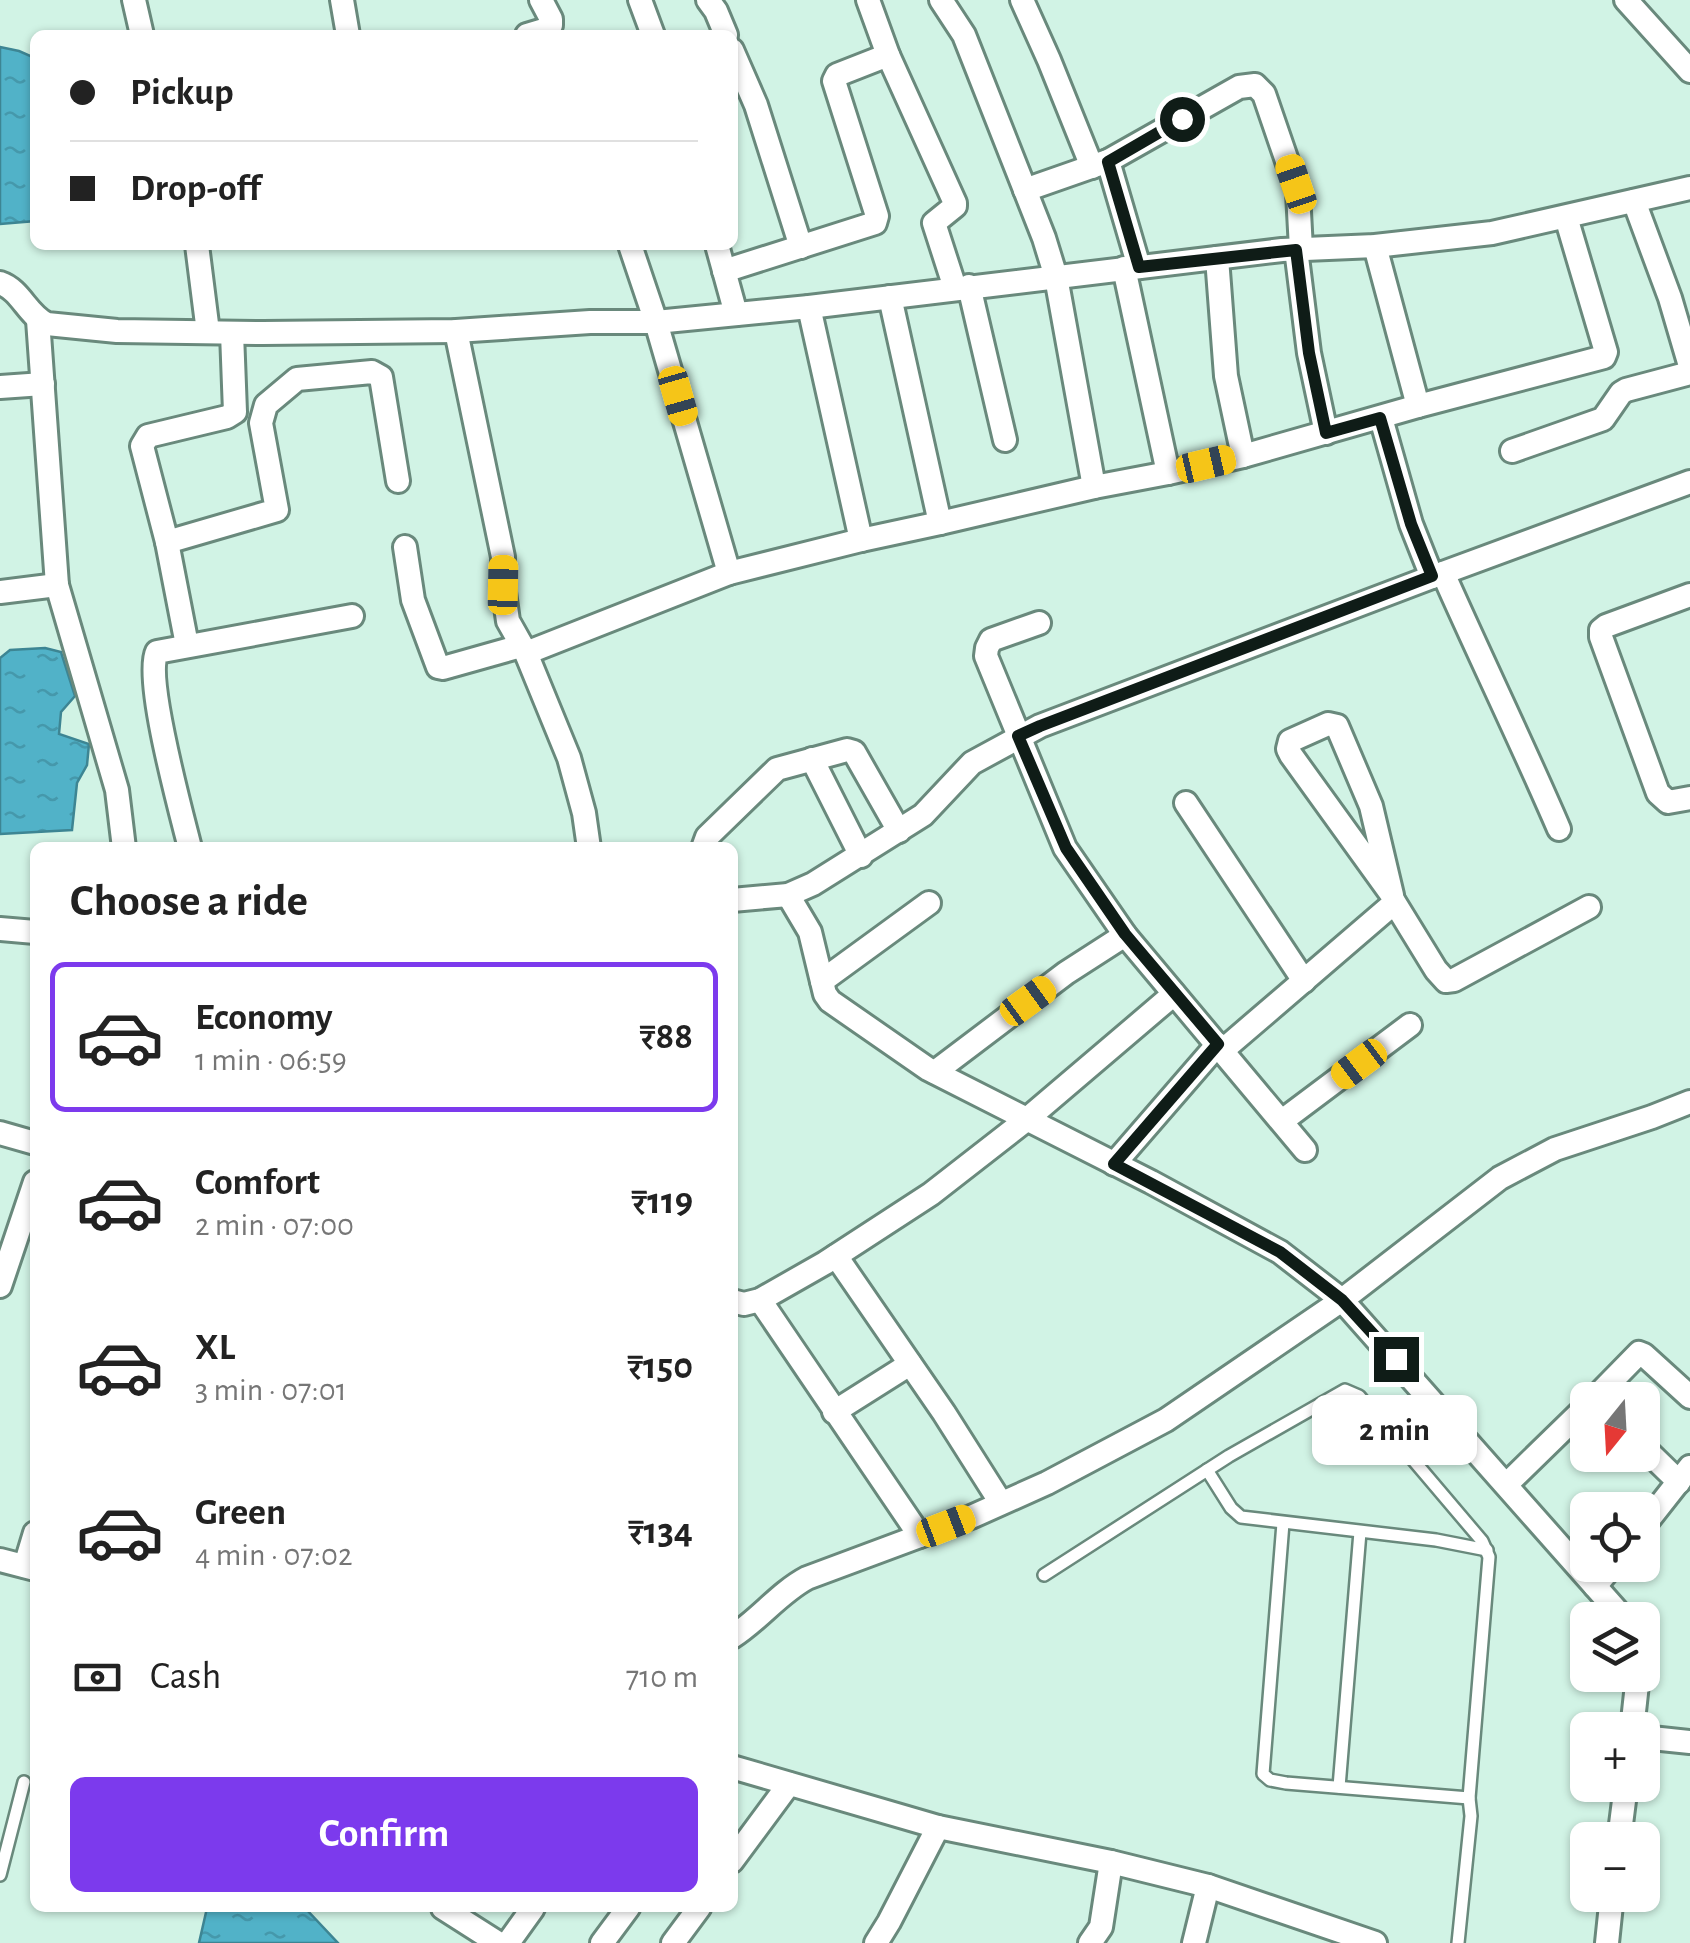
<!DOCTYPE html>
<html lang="en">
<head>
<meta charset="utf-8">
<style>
  body { margin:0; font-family:"Alegreya Sans",sans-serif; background:#f6f6f6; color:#222; height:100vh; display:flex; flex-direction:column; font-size:38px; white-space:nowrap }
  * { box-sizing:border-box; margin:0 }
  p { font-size:32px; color:#767676 }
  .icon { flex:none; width:55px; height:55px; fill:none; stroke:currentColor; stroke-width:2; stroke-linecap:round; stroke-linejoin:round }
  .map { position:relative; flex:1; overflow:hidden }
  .drawer { position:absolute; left:30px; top:842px; width:708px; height:1070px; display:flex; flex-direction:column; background:#fff; border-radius:15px; box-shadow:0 2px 8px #0004 }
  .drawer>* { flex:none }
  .banner { position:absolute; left:30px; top:30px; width:708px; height:220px; border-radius:15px; box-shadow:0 2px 8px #0004; display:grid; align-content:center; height:220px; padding:0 40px; background:#fff }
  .needle { width:65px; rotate:198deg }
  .controls { position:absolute; left:1570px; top:1382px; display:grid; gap:20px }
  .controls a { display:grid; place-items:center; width:90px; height:90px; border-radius:15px; background:#fff; box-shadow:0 2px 8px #0004; font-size:50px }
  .end { position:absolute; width:45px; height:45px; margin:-22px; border:12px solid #0f1c17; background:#fff; box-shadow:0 0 0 5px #fff }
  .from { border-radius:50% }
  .bubble { position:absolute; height:70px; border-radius:15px; background:#fff; box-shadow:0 2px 8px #0004; font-size:32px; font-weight:700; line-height:70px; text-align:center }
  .car { position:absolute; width:30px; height:60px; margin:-30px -15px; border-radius:12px; box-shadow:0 0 8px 2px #0007; background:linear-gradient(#f5c518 24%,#345 0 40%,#f5c518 0 76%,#345 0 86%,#f5c518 0) }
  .banner b { display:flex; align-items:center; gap:35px; height:95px; font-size:38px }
  .banner b+b { border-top:2px solid #e0e0e0 }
  .banner i { width:25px; height:25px; background:#222 }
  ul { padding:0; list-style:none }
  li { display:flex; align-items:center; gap:30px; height:150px; margin:0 20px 15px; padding:0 20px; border:5px solid transparent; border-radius:15px }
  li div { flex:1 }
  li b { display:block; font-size:38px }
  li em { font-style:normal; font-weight:700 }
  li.current { border-color:#7c3aed }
  li>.icon { width:90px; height:90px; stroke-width:1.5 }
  h2 { padding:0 40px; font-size:45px; line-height:120px }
  .pay { display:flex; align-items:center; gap:25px; height:110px; padding:0 40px; font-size:38px }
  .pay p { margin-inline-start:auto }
  .primary-button { display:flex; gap:20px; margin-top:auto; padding:20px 40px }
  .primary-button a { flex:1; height:115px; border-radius:15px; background:#7c3aed; color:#fff; font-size:40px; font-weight:700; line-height:115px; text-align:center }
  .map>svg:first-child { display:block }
  .water { fill:url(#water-ripples); stroke:#3d8593; stroke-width:2.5 }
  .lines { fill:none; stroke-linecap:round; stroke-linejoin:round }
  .service-casing { stroke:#69897c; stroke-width:16 }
  .minor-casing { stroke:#69897c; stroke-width:28 }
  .service { stroke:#fff; stroke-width:11 }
  .minor { stroke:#fff; stroke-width:22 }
  .route { stroke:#0f1c17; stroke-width:12 }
</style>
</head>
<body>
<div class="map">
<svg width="1690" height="1943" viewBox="0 0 1690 1943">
  <defs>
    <pattern id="water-ripples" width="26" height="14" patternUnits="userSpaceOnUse" patternTransform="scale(2.5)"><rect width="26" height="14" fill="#51b2c8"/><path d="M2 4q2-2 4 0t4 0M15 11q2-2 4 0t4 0" fill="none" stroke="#4598ab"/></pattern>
  </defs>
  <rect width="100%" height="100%" fill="#d1f3e5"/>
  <g class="water">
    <path d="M0 47 19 51 35 58V221L0 224Z"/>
    <path d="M45 648 61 652 75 696 61 712 59 734 89 744 87 765 77 783 72 830 0 834V658L10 650Z"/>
    <path d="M207 1908H305L338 1943H199Z"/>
  </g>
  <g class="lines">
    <g class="service-casing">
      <g id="service">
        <path d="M1207 1470 1231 1508 1241 1517 1436 1540 1487 1550"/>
        <path d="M1283 1523 1263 1774 1270 1780 1286 1783 1469 1798"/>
        <path d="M1044 1575 1229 1456 1345 1390 1359 1396 1482 1541 1489 1557 1469 1798 1471 1816 1458 1943"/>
        <path d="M1339 1787 1360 1532"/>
        <path d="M0 1875 24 1782"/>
      </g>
    </g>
    <g class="minor-casing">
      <g id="minor">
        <path d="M134 0 142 35"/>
        <path d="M342 0 348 35"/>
        <path d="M640 0 653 35"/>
        <path d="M708 0 716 11 726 35"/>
        <path d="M868 0 888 55 955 203V206L934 223 955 288"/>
        <path d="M941 0 964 35 1044 238 1056 277 1094 487"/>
        <path d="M1022 0 1049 60 1092 167"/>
        <path d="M1626 0 1690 71"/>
        <path d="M527 35 547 29 551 25V19L541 0"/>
        <path d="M732 50 756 105 801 247"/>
        <path d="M1108 161 1139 267"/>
        <path d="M1025 190 1108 161 1239 87 1255 85 1264 94 1298 193 1301 249"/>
        <path d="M1634 201 1670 298 1690 366"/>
        <path d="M197 245 208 332"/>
        <path d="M630 245 656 322 729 573"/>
        <path d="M717 245 736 314"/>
        <path d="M1375 246 1418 406"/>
        <path d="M1296 249 1309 353 1326 433"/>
        <path d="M1217 258 1226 376 1243 456"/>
        <path d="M1124 268 1168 473"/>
        <path d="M724 271 875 223 877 216 834 81 837 75 888 55"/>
        <path d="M0 283C21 290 27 315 47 324L117 331 263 333 456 331 590 322H656L809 307 1282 250 1375 246 1492 233 1690 188"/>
        <path d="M969 286 1005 440"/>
        <path d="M890 297 940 523"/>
        <path d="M809 307 861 540"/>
        <path d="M38 320 57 585 117 790 124 848"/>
        <path d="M456 331 503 557V585L508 621 526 653 569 758 584 813 589 848"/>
        <path d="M0 387 43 384"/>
        <path d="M1381 418 1411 524 1432 577"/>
        <path d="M1512 451 1603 419 1621 393 1626 390 1690 373"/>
        <path d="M167 542 277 510 261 423 266 405 297 379 372 372 381 377 398 481"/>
        <path d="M405 547 413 600 438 667 443 668 521 646"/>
        <path d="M1443 573C1481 659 1522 743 1559 829"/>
        <path d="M0 592 57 585"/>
        <path d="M1690 595 1606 626 1601 630V637L1658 793 1668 802 1690 798"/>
        <path d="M1039 623 991 640 987 648 986 656 1065 848 1125 935 1305 1150"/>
        <path d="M187 645 167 542 142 446 148 436 227 417 235 412 232 333"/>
        <path d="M526 653 729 573 861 540 940 523 1094 487 1168 473 1243 456 1418 406 1604 357 1606 352 1566 217"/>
        <path d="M812 759 861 856"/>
        <path d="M1186 803 1304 981"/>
        <path d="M190 848C181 812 144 678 157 652L352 616"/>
        <path d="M703 848 707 837 777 769 847 750 854 752 899 831"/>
        <path d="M788 895 810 932 825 994 830 1001 928 1069 1151 1182 1280 1252 1342 1300 1625 1620"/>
        <path d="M732 900 788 895 813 884 923 815 972 763 1040 726 1432 577 1690 482"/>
        <path d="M1393 900 1436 970 1446 981 1454 980 1589 907"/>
        <path d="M0 929 35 932"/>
        <path d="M822 981 929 903"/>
        <path d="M1223 1050 1393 904 1392 895 1291 755 1288 749 1290 741 1328 724 1337 726 1371 806 1392 895"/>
        <path d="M935 1072 1066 973 1125 935"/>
        <path d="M1282 1121 1410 1025"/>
        <path d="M0 1133 35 1143"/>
        <path d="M1114 1164 1218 1044"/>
        <path d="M836 1256 944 1413 1001 1503"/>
        <path d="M0 1286 35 1182"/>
        <path d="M760 1300 920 1536"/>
        <path d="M732 1301 744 1304 760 1300 825 1263 931 1194 1026 1120 1174 994"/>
        <path d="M1593 1400 1639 1353 1644 1355 1690 1397"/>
        <path d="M834 1412 910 1364"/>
        <path d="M1642 1446 1679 1482"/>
        <path d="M1507 1484 1588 1405"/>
        <path d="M1642 1528 1690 1467"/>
        <path d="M0 1560 35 1569"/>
        <path d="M25 1566 35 1533"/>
        <path d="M1595 1586 1613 1565"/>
        <path d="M732 1637C760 1619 779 1593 807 1578L971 1517 1047 1483 1166 1420 1342 1300 1500 1178 1555 1149 1652 1117 1690 1102"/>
        <path d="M1632 1730 1638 1675"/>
        <path d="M1642 1737 1690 1742"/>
        <path d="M732 1767 938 1827 1111 1862 1208 1886 1375 1943"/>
        <path d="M1619 1840 1626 1785"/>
        <path d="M732 1861 789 1784"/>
        <path d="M443 1908 498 1943"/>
        <path d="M508 1943 533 1908"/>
        <path d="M602 1943 628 1908"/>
        <path d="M673 1943 699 1908"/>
        <path d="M876 1943 889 1922 938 1827"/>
        <path d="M1090 1943 1101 1927 1111 1862"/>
        <path d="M1194 1943 1208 1886"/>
        <path d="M1607 1943 1612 1895"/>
      </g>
    </g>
    <use href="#service" class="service"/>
    <use href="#minor" class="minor"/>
  </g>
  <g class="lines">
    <path class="route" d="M1182 119 1108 162 1139 267 1296 250 1309 353 1326 433 1380 418 1411 524 1432 576 1040 726 1018 736 1066 848 1125 934 1218 1044 1114 1164 1280 1252 1342 1300 1396 1359"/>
  </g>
</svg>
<div class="controls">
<a><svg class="needle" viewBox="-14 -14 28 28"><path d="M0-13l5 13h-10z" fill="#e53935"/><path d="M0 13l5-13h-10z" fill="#767676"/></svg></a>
<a><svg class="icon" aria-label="locate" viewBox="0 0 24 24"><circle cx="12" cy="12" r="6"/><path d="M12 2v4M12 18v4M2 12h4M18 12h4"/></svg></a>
<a><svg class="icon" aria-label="layers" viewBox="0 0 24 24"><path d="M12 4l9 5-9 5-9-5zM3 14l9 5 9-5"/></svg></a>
<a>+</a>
<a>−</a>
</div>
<i class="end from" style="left:1182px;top:119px"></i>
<i class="end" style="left:1396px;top:1359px"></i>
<div class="bubble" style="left:1312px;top:1395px;width:165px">2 min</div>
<i class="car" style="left:1296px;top:184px;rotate:341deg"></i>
<i class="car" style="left:678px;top:396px;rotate:164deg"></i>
<i class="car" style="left:1206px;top:464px;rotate:77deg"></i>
<i class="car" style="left:503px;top:585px;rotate:1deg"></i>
<i class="car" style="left:1028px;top:1001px;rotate:54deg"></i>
<i class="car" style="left:1359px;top:1064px;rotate:233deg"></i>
<i class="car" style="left:946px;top:1526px;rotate:69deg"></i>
<div class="banner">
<b><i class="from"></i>Pickup</b>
<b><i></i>Drop-off</b>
</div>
<section class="drawer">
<h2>Choose a ride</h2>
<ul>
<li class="current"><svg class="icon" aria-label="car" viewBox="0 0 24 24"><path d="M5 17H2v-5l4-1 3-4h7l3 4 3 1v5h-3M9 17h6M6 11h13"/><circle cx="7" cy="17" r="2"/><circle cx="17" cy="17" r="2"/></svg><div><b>Economy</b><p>1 min · 06:59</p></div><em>₹88</em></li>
<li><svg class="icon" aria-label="car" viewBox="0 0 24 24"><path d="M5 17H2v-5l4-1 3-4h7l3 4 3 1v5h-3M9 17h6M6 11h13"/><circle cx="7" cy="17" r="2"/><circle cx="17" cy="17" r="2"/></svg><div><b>Comfort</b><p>2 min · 07:00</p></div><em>₹119</em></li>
<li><svg class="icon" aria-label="car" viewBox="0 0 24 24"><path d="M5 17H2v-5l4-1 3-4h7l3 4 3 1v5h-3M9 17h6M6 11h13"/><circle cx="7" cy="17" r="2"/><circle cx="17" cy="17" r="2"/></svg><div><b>XL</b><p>3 min · 07:01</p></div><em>₹150</em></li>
<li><svg class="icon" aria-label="car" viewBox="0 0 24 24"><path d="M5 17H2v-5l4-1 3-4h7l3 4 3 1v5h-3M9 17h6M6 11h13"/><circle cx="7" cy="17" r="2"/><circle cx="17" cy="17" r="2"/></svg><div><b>Green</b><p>4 min · 07:02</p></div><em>₹134</em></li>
</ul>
<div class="pay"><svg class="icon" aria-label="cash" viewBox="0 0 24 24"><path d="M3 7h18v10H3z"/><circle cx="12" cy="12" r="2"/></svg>Cash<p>710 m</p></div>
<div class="primary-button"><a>Confirm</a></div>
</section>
</div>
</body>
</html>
